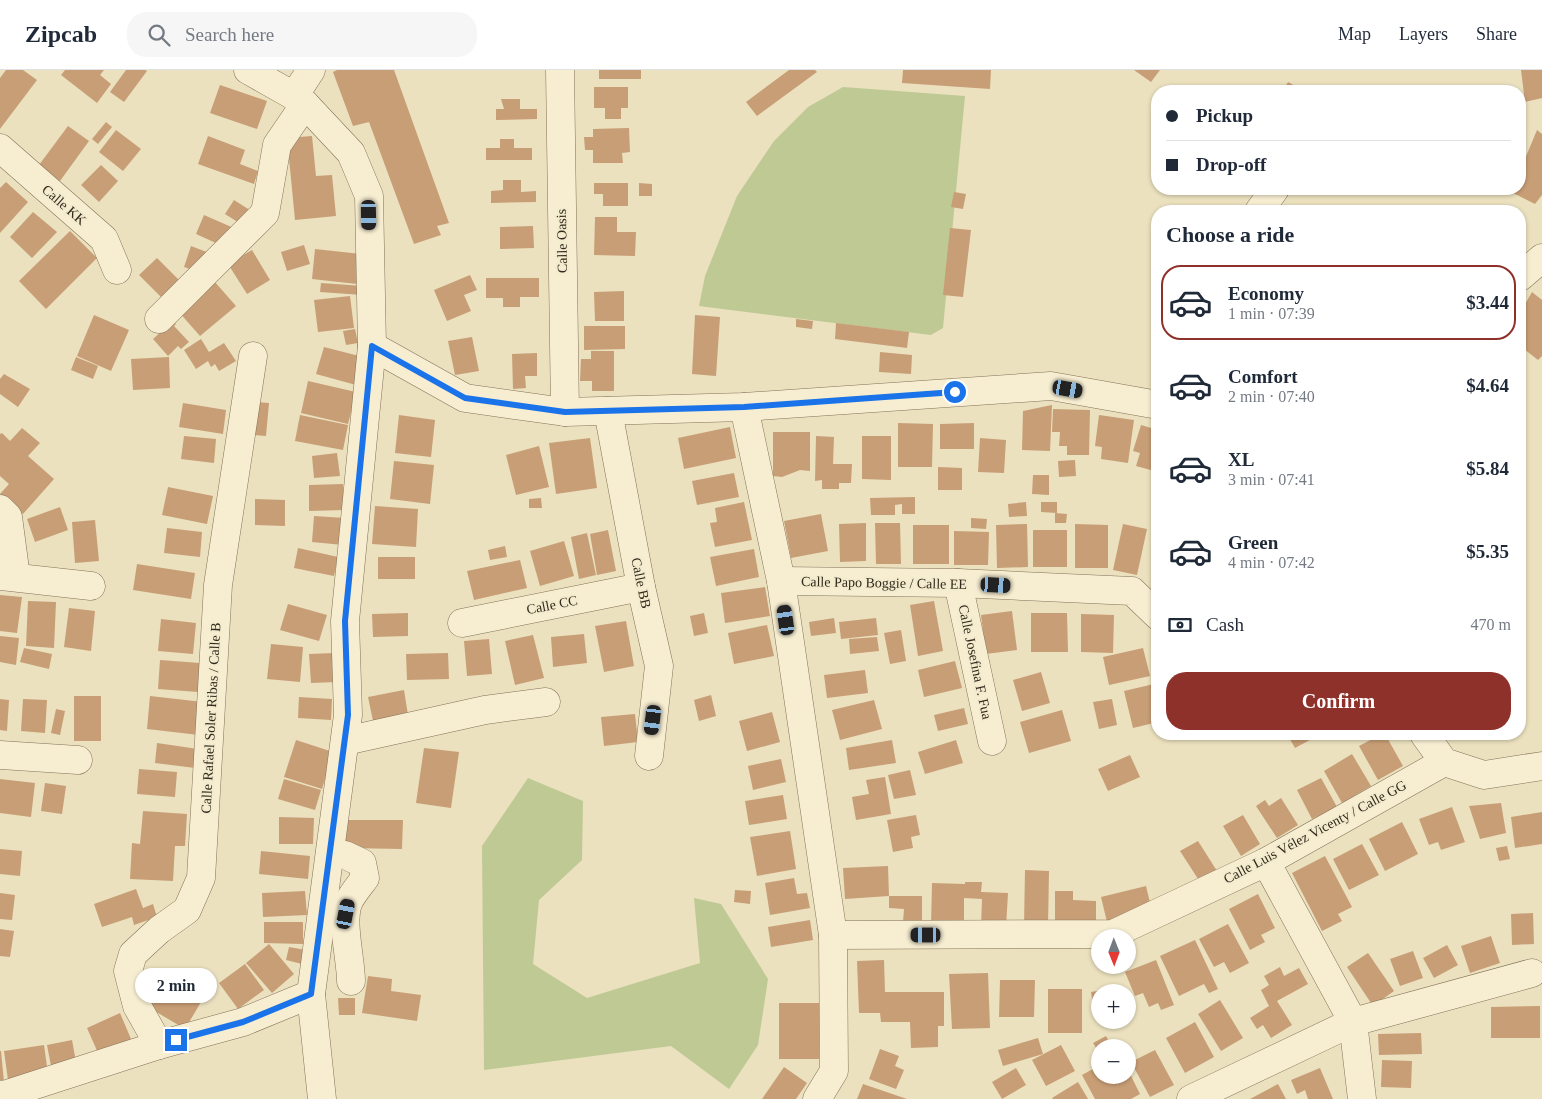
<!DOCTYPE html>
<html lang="en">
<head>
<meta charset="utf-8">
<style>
  body { margin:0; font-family:Georgia,serif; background:#f6f6f7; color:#1f2937; height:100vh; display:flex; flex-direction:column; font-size:19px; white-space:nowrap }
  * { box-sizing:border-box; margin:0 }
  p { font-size:16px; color:#747a83 }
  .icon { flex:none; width:28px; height:28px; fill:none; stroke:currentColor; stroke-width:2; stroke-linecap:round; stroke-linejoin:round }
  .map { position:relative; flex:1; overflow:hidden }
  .sheet { position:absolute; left:1151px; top:135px; width:375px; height:535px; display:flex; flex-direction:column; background:#fff; border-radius:20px; box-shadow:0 1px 4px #0004 }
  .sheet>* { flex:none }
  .hud { position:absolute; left:1151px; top:15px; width:375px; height:110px; border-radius:20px; box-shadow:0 1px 4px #0004; display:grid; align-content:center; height:110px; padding:0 15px; background:#fff }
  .needle { width:32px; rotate:179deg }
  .buttons { position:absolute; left:1091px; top:859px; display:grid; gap:10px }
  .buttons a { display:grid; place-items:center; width:45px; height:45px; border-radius:50%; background:#fff; box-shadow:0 1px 4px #0004; font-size:25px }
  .end { position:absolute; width:22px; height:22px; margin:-11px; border:6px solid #1a73e8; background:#fff; box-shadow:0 0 0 2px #fff }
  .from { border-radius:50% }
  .bubble { position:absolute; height:35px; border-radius:18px; background:#fff; box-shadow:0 1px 4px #0004; font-size:16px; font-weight:700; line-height:35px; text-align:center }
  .car { position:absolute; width:15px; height:30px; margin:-15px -8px; border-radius:6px; box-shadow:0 0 4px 1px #0007; background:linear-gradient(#222 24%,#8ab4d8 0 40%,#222 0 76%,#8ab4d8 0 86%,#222 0) }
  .hud b { display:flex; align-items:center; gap:18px; height:48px; font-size:19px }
  .hud b+b { border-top:1px solid #e0e1e3 }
  .hud i { width:12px; height:12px; background:#1f2937 }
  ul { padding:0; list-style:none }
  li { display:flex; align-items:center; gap:15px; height:75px; margin:0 10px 8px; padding:0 5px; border:2px solid transparent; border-radius:20px }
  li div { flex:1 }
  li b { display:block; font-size:19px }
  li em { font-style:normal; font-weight:700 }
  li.on { border-color:#8f312b }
  li>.icon { width:45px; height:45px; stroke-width:1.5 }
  h2 { padding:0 15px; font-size:22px; line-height:60px }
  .pay { display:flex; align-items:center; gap:12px; height:55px; padding:0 15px; font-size:19px }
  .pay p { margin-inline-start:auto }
  .action { display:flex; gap:10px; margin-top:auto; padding:10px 15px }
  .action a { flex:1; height:58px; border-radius:20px; background:#8f312b; color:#fff; font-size:20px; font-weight:700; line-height:58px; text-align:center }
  header { display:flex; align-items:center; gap:30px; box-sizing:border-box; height:70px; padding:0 25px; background:#fff; border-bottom:1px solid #e0e1e3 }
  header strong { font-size:24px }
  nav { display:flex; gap:28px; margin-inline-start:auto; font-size:18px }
  .search { width:350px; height:45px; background:#f6f6f7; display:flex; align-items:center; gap:12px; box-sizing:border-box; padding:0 18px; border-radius:20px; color:#747a83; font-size:19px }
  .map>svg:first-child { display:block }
  .green { fill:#bfc994 }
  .building { fill:#c89e76 }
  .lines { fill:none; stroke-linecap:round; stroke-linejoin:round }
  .minor-casing { stroke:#837258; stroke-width:29 }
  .minor { stroke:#f7eed2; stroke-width:28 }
  .route { stroke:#1a73e8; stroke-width:6 }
  .labels { text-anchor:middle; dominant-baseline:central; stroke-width:4; stroke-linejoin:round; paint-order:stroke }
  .street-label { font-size:14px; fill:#33291c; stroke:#f3ebce }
</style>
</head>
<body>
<header>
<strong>Zipcab</strong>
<div class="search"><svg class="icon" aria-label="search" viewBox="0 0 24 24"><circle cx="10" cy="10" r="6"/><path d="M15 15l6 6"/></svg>Search here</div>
<nav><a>Map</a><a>Layers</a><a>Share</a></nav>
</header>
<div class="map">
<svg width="1542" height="1029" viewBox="0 0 1542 1029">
  <rect width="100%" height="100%" fill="#ebe1bf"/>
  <g class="green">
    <path d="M843 17 965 26 943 258 931 265 699 236 705 206 737 126 774 71 808 37Z"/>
    <path d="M528 708 583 731 582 790 539 830 533 894 587 928 700 893 694 828 721 834 768 909 758 975 729 1019 671 976 484 1000 482 776Z"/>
  </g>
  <g class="building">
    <path d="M6 0H23L37 10 0 59V8Z"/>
    <path d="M65 0H104L100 5 111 14 97 33 61 5Z"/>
    <path d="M126 0H145L147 1 124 32 110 22Z"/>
    <path d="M337 0H394L449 153 437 156 441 165 414 174 369 52 353 56 333 2Z"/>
    <rect x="599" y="0" width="42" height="9"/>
    <path d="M789 0H815L817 2 757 46 746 32Z"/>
    <path d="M903 0H991L990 19 902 13Z"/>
    <path d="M1134 0H1160L1151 12Z"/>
    <path d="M1521 0H1542V28L1525 32Z"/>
    <path d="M1288 12 1304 21H1283Z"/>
    <path d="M220 15 267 31 257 59 210 43Z"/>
    <path d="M594 17H628V38H621V49H605V38H594Z"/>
    <path d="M501 29H520V39H537V49L496 50V39H504Z"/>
    <path d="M106 52 112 57 98 74 92 69Z"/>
    <path d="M68 56 89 71 60 111 39 95Z"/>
    <path d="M629 58 630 82 622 83 623 93H593V80H585L584 67H593V59Z"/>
    <path d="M116 60 141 79 123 101 99 82Z"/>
    <path d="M1537 60 1542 64V125L1535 134 1511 122 1513 119H1520V101Z"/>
    <path d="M208 66 245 80 240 94 258 101 254 114 198 94Z"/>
    <path d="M312 66 316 106 332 105 336 146 295 150 287 68Z"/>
    <path d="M500 69H514V78H532V90H486V78H500Z"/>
    <path d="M101 95 118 111 99 132 81 115Z"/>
    <path d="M503 110H521V122L536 121V132L491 133V121L503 120Z"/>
    <path d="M6 112 28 132 0 163V118Z"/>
    <path d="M594 113H628V136H603V124H594Z"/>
    <path d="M639 113 652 114V126H639Z"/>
    <path d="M954 122 966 124 963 139 951 137Z"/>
    <path d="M234 130 256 144 247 158 225 144Z"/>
    <path d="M33 142 57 162 32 188 10 167Z"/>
    <path d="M204 145 236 159 227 178 196 164Z"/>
    <path d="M595 147H617V162H636L635 186 594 185Z"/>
    <path d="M533 156 534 178 500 179V157Z"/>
    <path d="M950 158 971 160 963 227 943 225Z"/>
    <path d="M70 161 97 188 46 239 19 211Z"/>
    <path d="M304 175 310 194 287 201 281 182Z"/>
    <path d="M191 176 212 184 204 204 184 197Z"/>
    <path d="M315 179 361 184 357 214 312 209Z"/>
    <path d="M252 180 270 210 247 224 228 194Z"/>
    <path d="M157 188 183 214 165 231 139 205Z"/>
    <path d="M470 205 477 220 464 225 471 241 447 251 434 220Z"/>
    <path d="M486 208H539V227H520V237H503V228H486Z"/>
    <path d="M214 211 236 236 200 266 178 241Z"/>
    <path d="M321 213 363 216 362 225 320 222Z"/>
    <path d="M624 221V251H595L594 222Z"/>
    <path d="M1532 222 1542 230V286L1538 290 1520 276V243Z"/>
    <path d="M350 226 354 258 318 262 314 230Z"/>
    <path d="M94 245 129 260 111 301 77 286Z"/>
    <path d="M695 245 720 247 716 306 692 304Z"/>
    <path d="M796 249 813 251 812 259 796 257Z"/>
    <path d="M173 251 176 254 174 256 189 272 181 279 178 276 168 286 153 269Z"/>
    <path d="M836 253 909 262 907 278 835 269Z"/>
    <path d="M584 256H625V279L584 280Z"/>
    <path d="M355 259 358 273 346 275 343 261Z"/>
    <path d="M472 267 479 301 455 305 448 271Z"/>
    <path d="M201 269 209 282 224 273 236 291 219 301 215 294 211 297 208 291 196 299 184 280Z"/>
    <path d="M324 277 363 287 356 315 316 304Z"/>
    <path d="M591 281H614V321H592V311H580L581 289H591Z"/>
    <path d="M880 282 912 285 911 304 879 302Z"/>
    <path d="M537 283V306H525L526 318 513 319 512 284Z"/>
    <path d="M76 287 98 296 93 309 71 300Z"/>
    <path d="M169 287 170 318 133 320 131 289Z"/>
    <path d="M4 304 30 319 18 337 0 324V309Z"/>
    <path d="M308 311 356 322 348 354 301 343Z"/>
    <path d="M256 332 269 333 266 366 253 365Z"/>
    <path d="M183 333 226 340 223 364 179 357Z"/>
    <path d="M1052 335 1050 381 1022 380 1023 341Z"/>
    <path d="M1053 339 1090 340 1089 385H1067V376H1059L1060 362H1052Z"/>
    <path d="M300 345 348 355 343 380 295 371Z"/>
    <path d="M399 345 435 350 431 387 395 383Z"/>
    <path d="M1099 345 1134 350 1128 393 1101 389 1102 377 1095 376Z"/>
    <path d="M898 353 933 354 932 397H898Z"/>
    <path d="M974 353V379H940V354Z"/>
    <path d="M1141 355 1158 360V402L1136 396 1140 383 1133 381Z"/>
    <path d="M730 357 736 388 684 399 678 368Z"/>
    <path d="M22 358 40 373 28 386 54 409 23 444 0 424 9 414 0 406V364L2 363 10 371Z"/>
    <path d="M773 362H810V401L800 400 782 407 773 406Z"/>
    <path d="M184 366 216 369 214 393 181 389Z"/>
    <path d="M816 366 834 367 833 394H852L851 413H839V419H822V410L815 411Z"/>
    <path d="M862 366H891V410L862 409Z"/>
    <path d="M590 368 597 418 556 424 549 373Z"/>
    <path d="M980 368 1006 370 1004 403 978 402Z"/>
    <path d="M539 376 549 417 516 425 506 385Z"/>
    <path d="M337 383 340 406 314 408 312 386Z"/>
    <path d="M1075 390 1076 406 1059 407 1058 391Z"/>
    <path d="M394 391 434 395 430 434 390 429Z"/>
    <path d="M938 397 962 398V420H938Z"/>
    <path d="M734 403 739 427 697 435 692 411Z"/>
    <path d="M1033 405H1049V425L1032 424Z"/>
    <path d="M343 414 344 440 309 441V415Z"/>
    <path d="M168 417 213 426 207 454 162 445Z"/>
    <path d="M915 427V444H902V434L895 435V445H871L870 428Z"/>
    <path d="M541 428 542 438H529V429Z"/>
    <path d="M255 429 285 430V456L255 455Z"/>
    <path d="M744 432 752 470 715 477 710 453 717 452 715 438Z"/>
    <path d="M1026 432 1027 446 1009 447 1008 434Z"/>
    <path d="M1041 432H1057V443L1041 442Z"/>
    <path d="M375 436 418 439 416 477 372 474Z"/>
    <path d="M60 437 68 460 35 472 27 449Z"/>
    <path d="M1055 443 1067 444 1066 453H1055Z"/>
    <path d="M821 444 828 481 791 488 784 451Z"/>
    <path d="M314 446 345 448 343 475 312 472Z"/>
    <path d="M971 448 987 449 986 459 971 458Z"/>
    <path d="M95 450 99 491 75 493 72 452Z"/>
    <path d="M866 453V491L840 492 839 454Z"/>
    <path d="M875 453H900L901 494H876Z"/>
    <path d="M1027 454 1028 497 997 498 996 455Z"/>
    <path d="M1075 454 1108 455V498H1075Z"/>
    <path d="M1123 454 1147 459 1137 505 1113 500Z"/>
    <rect x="913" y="455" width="36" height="39"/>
    <path d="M167 458 202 462 200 487 164 483Z"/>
    <path d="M608 460 616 501 597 505 590 464Z"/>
    <rect x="1033" y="460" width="34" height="37"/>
    <path d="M954 461 989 462 988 495H954Z"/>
    <path d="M587 463 596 505 579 509 571 467Z"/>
    <path d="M564 471 574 506 540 516 530 481Z"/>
    <path d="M505 476 507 487 490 490 488 480Z"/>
    <path d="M298 478 338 487 334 506 294 498Z"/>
    <path d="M754 479 759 507 716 516 710 487Z"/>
    <rect x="378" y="487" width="37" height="22"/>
    <path d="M520 490 527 518 474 530 467 501Z"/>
    <path d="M137 494 195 503 191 529 133 520Z"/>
    <path d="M765 517 770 546 725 553 721 523Z"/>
    <path d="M0 525 22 527 17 563 0 561Z"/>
    <path d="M28 531 56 532 54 578 26 576Z"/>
    <path d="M934 531 943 581 918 586 910 535Z"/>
    <path d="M288 534 327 545 319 571 280 560Z"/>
    <path d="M69 538 95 541 91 581 64 577Z"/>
    <path d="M1012 541 1017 580 986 584 981 545Z"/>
    <path d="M408 543V566L373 567 372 544Z"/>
    <path d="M704 543 708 563 694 566 690 546Z"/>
    <path d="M1031 543H1067L1068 582H1031Z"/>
    <path d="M1081 544 1114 545 1113 583 1081 582Z"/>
    <path d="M834 548 836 563 811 566 809 552Z"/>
    <path d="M876 548 878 565 841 569 839 552Z"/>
    <path d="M161 549 196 553 193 584 158 581Z"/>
    <path d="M626 551 634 596 604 602 595 556Z"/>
    <path d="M767 555 774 586 734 594 728 563Z"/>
    <path d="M901 560 906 591 890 594 884 563Z"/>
    <path d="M584 564 587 593 553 597 551 567Z"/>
    <path d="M533 565 544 608 515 615 505 571Z"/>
    <path d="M0 566 19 568 16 595 0 592Z"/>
    <path d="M877 567 879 581 850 584 849 569Z"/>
    <path d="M489 569 492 604 467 606 464 571Z"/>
    <path d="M271 574 303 577 300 612 267 609Z"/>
    <path d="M24 578 52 584 49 599 20 592Z"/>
    <path d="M1143 578 1150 606 1109 615 1103 587Z"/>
    <path d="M334 583 336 612 311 613 309 584Z"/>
    <path d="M448 583 449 609 407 610 406 584Z"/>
    <path d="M160 590 200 593 198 622 158 619Z"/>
    <path d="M955 591 962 618 924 627 918 600Z"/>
    <path d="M865 600 868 623 827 628 824 605Z"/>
    <path d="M1041 602 1050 633 1022 641 1013 610Z"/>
    <path d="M1154 614 1158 627V652L1133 658 1124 621Z"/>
    <path d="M404 620 408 645 373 651 368 627Z"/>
    <path d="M711 625 716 646 699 651 694 630Z"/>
    <rect x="74" y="626" width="27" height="45"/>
    <path d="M150 626 203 632 199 665 147 659Z"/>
    <path d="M299 627 332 629 331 650 298 648Z"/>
    <path d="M0 629 9 630 7 661 0 660Z"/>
    <path d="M23 629 47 630 45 663 21 661Z"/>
    <path d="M1112 629 1117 655 1099 659 1093 632Z"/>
    <path d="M874 630 882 659 840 670 832 640Z"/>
    <path d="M964 638 968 654 938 661 934 645Z"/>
    <path d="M56 639 65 641 60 665 51 663Z"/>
    <path d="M1062 640 1071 671 1029 683 1020 652Z"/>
    <path d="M772 642 780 672 747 681 739 651Z"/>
    <path d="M635 644 638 672 604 676 601 647Z"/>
    <path d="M1287 664H1321L1295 678Z"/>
    <path d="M1382 664H1385L1403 696 1378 710 1359 676Z"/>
    <path d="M296 670 333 682 322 719 284 707Z"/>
    <path d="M892 670 896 693 849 700 846 678Z"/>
    <path d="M956 670 963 693 925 704 918 682Z"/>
    <path d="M157 673 198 679 195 698 155 693Z"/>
    <path d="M424 678 459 682 451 738 416 733Z"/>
    <path d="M1352 684 1371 716 1342 733 1324 701Z"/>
    <path d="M1130 685 1140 707 1108 721 1098 699Z"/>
    <path d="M781 689 786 712 753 720 748 696Z"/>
    <path d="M139 699 177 702 175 727 137 724Z"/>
    <path d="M910 700 916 725 894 729 888 705Z"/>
    <path d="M885 707 891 744 856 750 852 727 869 724 866 710Z"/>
    <path d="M1321 708 1337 737 1312 749 1297 720Z"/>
    <path d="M0 709 35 713 31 747 0 743Z"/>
    <path d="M284 709 321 720 315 740 278 729Z"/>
    <path d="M45 713 66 716 62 744 41 741Z"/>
    <path d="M783 725 787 749 749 755 745 731Z"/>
    <path d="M1281 728 1298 755 1277 768 1256 736 1265 730 1269 736Z"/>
    <path d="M1501 733 1506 763 1480 769 1469 736Z"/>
    <path d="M1452 737 1465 772 1441 780 1438 772 1429 775 1419 749Z"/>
    <path d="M143 741 187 744 185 776H175L173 811 130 809 132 773 140 774Z"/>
    <path d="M1542 742V774L1515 778 1511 747Z"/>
    <path d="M916 745 920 765 911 767 913 778 893 782 887 750Z"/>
    <path d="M1243 745 1260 774 1241 786 1223 756Z"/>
    <path d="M279 747 314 748 313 774H279Z"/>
    <path d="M346 750H403L402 779 345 778Z"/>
    <path d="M1402 752 1418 784 1385 801 1369 769Z"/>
    <path d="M790 761 796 799 757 806 750 767Z"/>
    <path d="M1198 771 1217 801 1200 812 1180 781Z"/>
    <path d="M1362 774 1379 805 1349 820 1333 789Z"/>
    <path d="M1507 776 1510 789 1499 791 1496 778Z"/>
    <path d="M0 779 22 781 20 806 0 804Z"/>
    <path d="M261 781 310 786 308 809 259 804Z"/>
    <path d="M1325 786 1352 837 1338 844 1342 851 1322 861 1292 803Z"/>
    <path d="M888 796 889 826 845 829 843 798Z"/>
    <path d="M1025 800 1049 801 1048 857H1024Z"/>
    <path d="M794 808 797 824 807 823 810 838 770 845 765 813Z"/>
    <path d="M965 812H982L981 822 1008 823 1006 858 981 857 982 829 964 828V856H931L932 813 965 814Z"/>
    <path d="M1146 816 1153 845 1108 856 1101 827Z"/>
    <path d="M136 819 143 838 153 834 157 847 134 855 132 847 102 857 94 834Z"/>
    <path d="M735 820 751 821 750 834 734 832Z"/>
    <path d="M305 821 307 845 263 847 262 823Z"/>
    <path d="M1055 821H1073V830L1096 831V858L1055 857Z"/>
    <path d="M0 823 15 825 12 850 0 849Z"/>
    <path d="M1258 824 1275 858 1261 865 1265 872 1250 880 1229 839Z"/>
    <path d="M889 826H922V852H903L904 839 889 838Z"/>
    <path d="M1533 843 1534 874 1512 875 1511 844Z"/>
    <path d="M810 850 813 870 771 877 768 857Z"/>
    <path d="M264 852H303V874L264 873Z"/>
    <path d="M1228 854 1249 893 1230 903 1224 892 1214 897 1199 869Z"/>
    <path d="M0 859 14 861 10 887 0 886Z"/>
    <path d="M1491 866 1500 893 1470 903 1461 876Z"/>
    <path d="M1195 870 1218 919 1209 923 1204 914 1179 926 1160 886Z"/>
    <path d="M269 874 294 904 272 923 246 893Z"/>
    <path d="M1447 875 1458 895 1434 908 1423 888Z"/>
    <path d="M289 877 306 880 302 894 286 890Z"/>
    <path d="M1413 881 1423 908 1400 916 1390 889Z"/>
    <path d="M1368 883 1394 921 1373 936 1347 897Z"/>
    <path d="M884 890 885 922H944V956H938V977L911 978 910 952H881L880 943H859L857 891Z"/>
    <path d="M1156 890 1174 935 1161 940 1158 933 1149 937 1143 923 1135 926 1125 902Z"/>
    <path d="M245 894 264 920 238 939 219 913Z"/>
    <path d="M1280 897 1284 906 1299 898 1308 914 1277 931 1292 955 1271 968 1263 955 1257 959 1250 948 1269 936 1261 920 1269 915 1264 906Z"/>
    <path d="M988 903 990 958 952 959 949 904Z"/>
    <path d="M368 906 392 909 391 921 421 925 417 951 362 943Z"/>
    <path d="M159 907 201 932 185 959 143 934Z"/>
    <path d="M1000 910H1035L1034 947H999Z"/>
    <rect x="1048" y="919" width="34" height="44"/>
    <path d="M1110 919V922H1100V946H1095L1091 922Z"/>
    <path d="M338 928H355V945H339Z"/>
    <path d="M1220 930 1243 968 1221 981 1198 944Z"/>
    <path d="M779 933H820L819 989H779Z"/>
    <path d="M1540 936V968H1491V937Z"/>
    <path d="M120 943 131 969 98 983 87 958Z"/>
    <path d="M1195 952 1214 987 1185 1003 1166 968Z"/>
    <path d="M1421 963 1422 984 1379 985 1378 964Z"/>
    <path d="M1106 966 1111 976 1108 978H1100L1099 982 1093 973Z"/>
    <path d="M1038 968 1043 984 1003 996 998 980Z"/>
    <path d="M72 970 76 992 51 996 47 975Z"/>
    <path d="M44 975 48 1004 8 1010 4 981Z"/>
    <path d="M1061 975 1075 1001 1046 1016 1032 990Z"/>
    <path d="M880 979 899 986 895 996 904 1000 896 1019 869 1009Z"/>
    <path d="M1155 980 1174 1015 1150 1027 1131 992Z"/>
    <path d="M0 981H1L4 1012H0Z"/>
    <path d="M1382 990 1412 991 1411 1018 1381 1017Z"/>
    <path d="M1100 995V1005H1128V1000L1140 1024 1131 1029H1095L1082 1005Z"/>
    <path d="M784 997 807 1013 796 1029H762Z"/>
    <path d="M1016 998 1026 1015 1002 1029 992 1012Z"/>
    <path d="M1320 998 1333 1029H1308L1305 1020 1297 1024 1291 1010Z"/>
    <path d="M1078 1012 1088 1029H1053L1052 1028Z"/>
    <path d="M863 1014 907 1029H857Z"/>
    <path d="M1278 1014 1286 1029H1250Z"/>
  </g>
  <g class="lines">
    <g class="minor-casing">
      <g id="minor">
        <path d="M248 0 294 26 305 34 351 83 369 126 372 276 345 551 348 645 311 924 322 1029"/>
        <path d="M560 0 565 342"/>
        <path d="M294 26 311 0"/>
        <path d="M0 78 104 169 117 200"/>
        <path d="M1259 141 1275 119"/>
        <path d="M1520 207 1542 188"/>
        <path d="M159 249 265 143 277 75 305 34"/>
        <path d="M372 276 465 328 565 342 744 337 1051 316 1158 335"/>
        <path d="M744 337 781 511 833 865 834 1001 817 1029"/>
        <path d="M608 341 641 517 659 596 649 686"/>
        <path d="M0 439 8 447 16 507"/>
        <path d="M0 506 91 516"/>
        <path d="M781 511 958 513 1132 521 1158 546"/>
        <path d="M958 513 992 671"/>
        <path d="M462 553 641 517"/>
        <path d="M1424 664 1444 692 1484 705 1542 696"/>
        <path d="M345 671 485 640 546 632"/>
        <path d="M0 685 78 690"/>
        <path d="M330 784 345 785 362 793 365 808C360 815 353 823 349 831 340 850 351 889 351 911"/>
        <path d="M1266 792 1353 952 1362 1029"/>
        <path d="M833 865 1113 864 1266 792 1444 692"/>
        <path d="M159 975 137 936 128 901 133 884 159 860 187 840 201 808 218 515 253 286"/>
        <path d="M0 1025 7 1024 159 975 243 952 311 924"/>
        <path d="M1191 1029 1353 952 1532 903"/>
      </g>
    </g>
    <use href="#minor" class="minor"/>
  </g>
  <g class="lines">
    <path class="route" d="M176 970 243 952 311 924 348 645 345 551 372 276 465 328 565 342 744 337 955 322"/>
  </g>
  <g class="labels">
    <g class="street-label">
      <text transform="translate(64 135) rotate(41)">Calle KK</text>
      <text transform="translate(562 171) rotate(-91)">Calle Oasis</text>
      <text transform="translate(641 513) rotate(78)">Calle BB</text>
      <text transform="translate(884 513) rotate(1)">Calle Papo Boggie / Calle EE</text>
      <text transform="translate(552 535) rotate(-11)">Calle CC</text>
      <text transform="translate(975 592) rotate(78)">Calle Josefina F. Fua</text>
      <text transform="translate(211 648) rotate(-87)">Calle Rafael Soler Ribas / Calle B</text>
      <text transform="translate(1315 762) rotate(-28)">Calle Luis Vélez Vicenty / Calle GG</text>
    </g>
  </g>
</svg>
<div class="buttons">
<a><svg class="needle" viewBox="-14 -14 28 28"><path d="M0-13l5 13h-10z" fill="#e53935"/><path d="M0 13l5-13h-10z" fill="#747a83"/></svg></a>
<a>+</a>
<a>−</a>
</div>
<i class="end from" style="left:955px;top:322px"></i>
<i class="end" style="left:176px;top:970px"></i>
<div class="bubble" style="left:135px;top:898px;width:82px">2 min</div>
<i class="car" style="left:369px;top:145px;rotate:179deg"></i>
<i class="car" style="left:1068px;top:319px;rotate:100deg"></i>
<i class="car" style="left:996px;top:515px;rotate:93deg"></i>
<i class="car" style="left:786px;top:550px;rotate:352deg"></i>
<i class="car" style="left:653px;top:650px;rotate:187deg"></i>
<i class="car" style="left:346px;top:844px;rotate:11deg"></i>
<i class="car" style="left:926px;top:865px;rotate:270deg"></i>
<div class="hud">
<b><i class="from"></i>Pickup</b>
<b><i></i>Drop-off</b>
</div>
<section class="sheet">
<h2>Choose a ride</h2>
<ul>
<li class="on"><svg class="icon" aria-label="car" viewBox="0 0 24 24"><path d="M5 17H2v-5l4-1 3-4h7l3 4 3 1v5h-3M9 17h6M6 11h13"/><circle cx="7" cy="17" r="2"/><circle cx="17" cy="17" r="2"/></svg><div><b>Economy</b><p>1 min · 07:39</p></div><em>$3.44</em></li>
<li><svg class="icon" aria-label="car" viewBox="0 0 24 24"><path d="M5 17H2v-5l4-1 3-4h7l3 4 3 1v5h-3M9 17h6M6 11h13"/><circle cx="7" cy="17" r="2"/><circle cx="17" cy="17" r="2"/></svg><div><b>Comfort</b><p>2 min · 07:40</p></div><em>$4.64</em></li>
<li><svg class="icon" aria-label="car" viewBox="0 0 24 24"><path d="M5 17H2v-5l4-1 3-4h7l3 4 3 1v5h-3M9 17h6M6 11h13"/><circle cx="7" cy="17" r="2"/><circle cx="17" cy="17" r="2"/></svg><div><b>XL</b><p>3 min · 07:41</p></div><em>$5.84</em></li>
<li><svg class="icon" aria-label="car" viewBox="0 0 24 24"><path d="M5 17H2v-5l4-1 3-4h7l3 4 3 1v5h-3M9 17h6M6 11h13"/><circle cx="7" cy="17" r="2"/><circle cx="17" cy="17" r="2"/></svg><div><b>Green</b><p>4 min · 07:42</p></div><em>$5.35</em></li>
</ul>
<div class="pay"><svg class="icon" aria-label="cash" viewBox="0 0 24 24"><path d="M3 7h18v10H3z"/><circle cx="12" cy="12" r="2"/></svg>Cash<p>470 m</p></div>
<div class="action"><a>Confirm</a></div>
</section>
</div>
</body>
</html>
